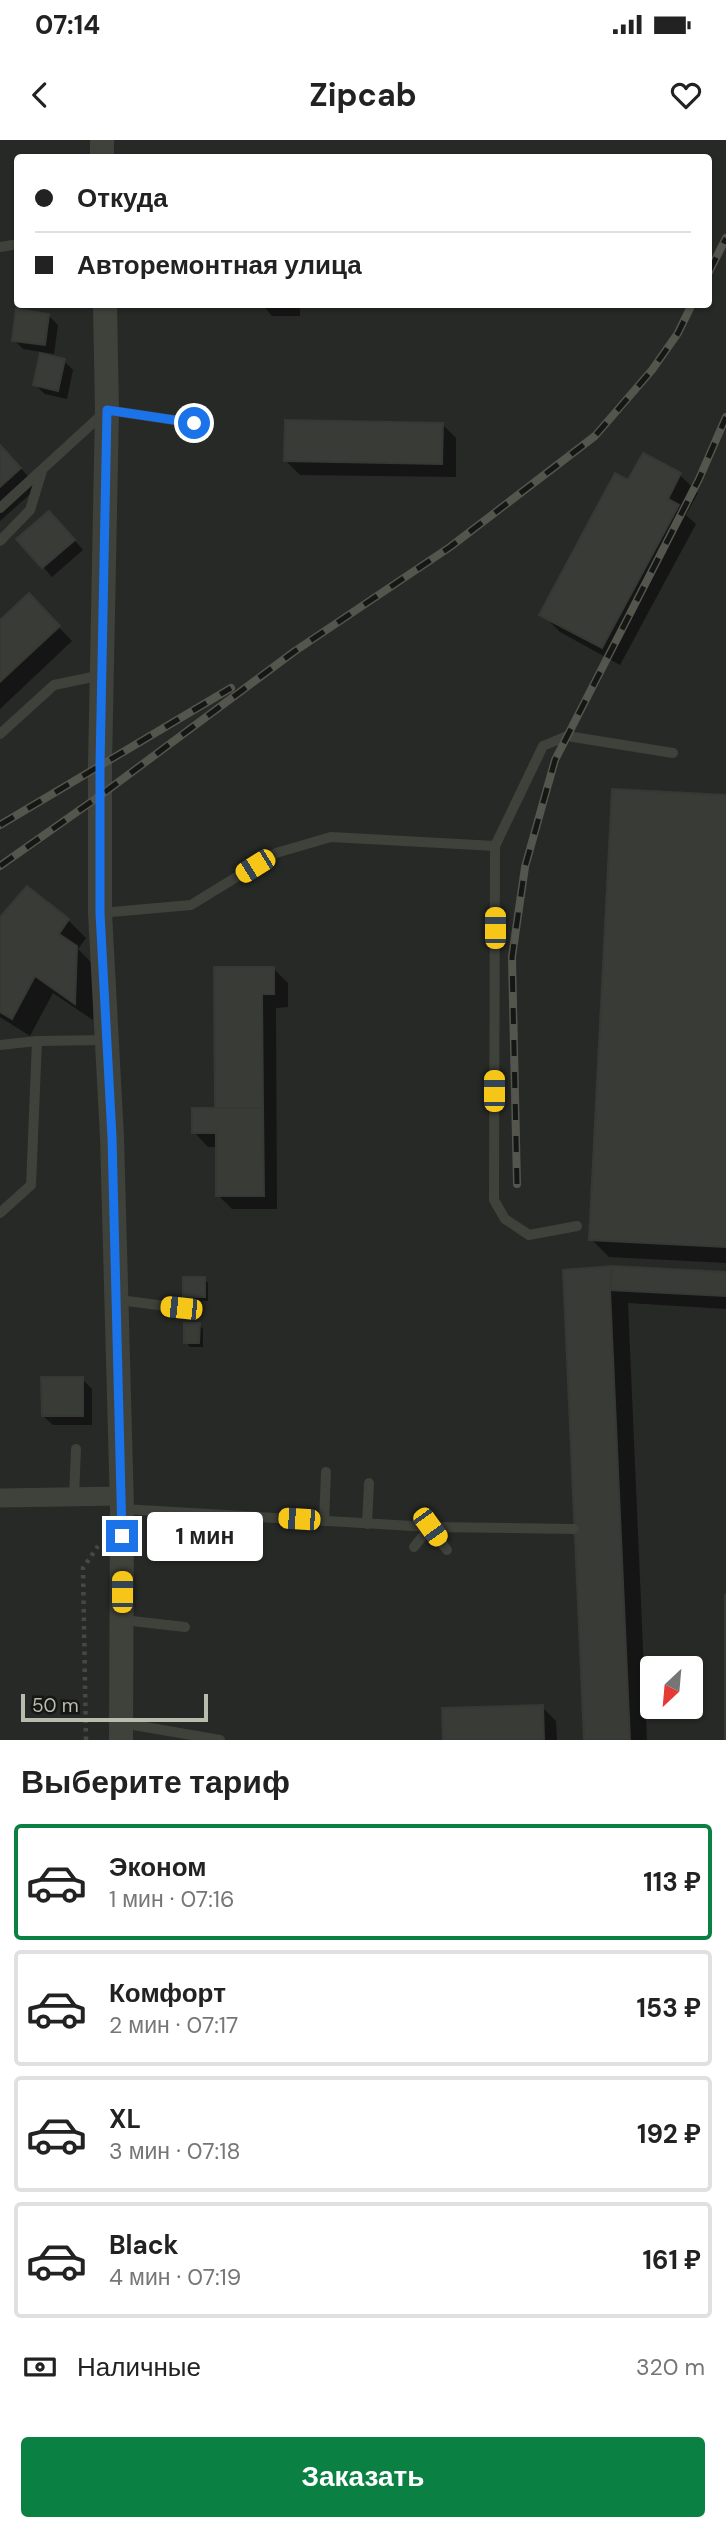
<!DOCTYPE html>
<html lang="ru">
<head>
<meta charset="utf-8">
<style>
  body { margin:0; font-family:"DM Sans",sans-serif; background:#f6f6f6; color:#222; height:100vh; display:flex; flex-direction:column; font-size:26px; white-space:nowrap }
  * { box-sizing:border-box; margin:0 }
  p { font-size:23px; color:#767676 }
  .icon { flex:none; width:38px; height:38px; fill:none; stroke:currentColor; stroke-width:2; stroke-linecap:round; stroke-linejoin:round }
  .map { position:relative; height:1600px; overflow:hidden }
  .side { display:flex; flex-direction:column; background:#fff; flex:1 }
  .side>* { flex:none }
  .guide { position:absolute; left:14px; top:14px; width:698px; height:154px; border-radius:7px; box-shadow:0 2px 5px #0004; display:grid; align-content:center; height:154px; padding:0 21px; background:#fff }
  .needle { width:46px; rotate:206deg }
  .fabs { position:absolute; left:640px; top:1516px; display:grid; gap:14px }
  .fabs a { display:grid; place-items:center; width:63px; height:63px; border-radius:7px; background:#fff; box-shadow:0 2px 5px #0004; font-size:35px }
  .scale { position:absolute; left:21px; bottom:18px; width:187px; box-sizing:border-box; padding-left:7px; border:4px solid #b9bcac; border-top:0; font-size:19px; line-height:24px; white-space:nowrap; color:#b9bcac; -webkit-text-stroke:5px #161715; paint-order:stroke }
  .end { position:absolute; width:32px; height:32px; margin:-16px; border:9px solid #1a73e8; background:#fff; box-shadow:0 0 0 4px #fff }
  .from { border-radius:50% }
  .bubble { position:absolute; height:49px; border-radius:7px; background:#fff; box-shadow:0 2px 5px #0004; font-size:23px; font-weight:700; line-height:49px; text-align:center }
  .car { position:absolute; width:21px; height:42px; margin:-21px -10px; border-radius:9px; box-shadow:0 0 5px 2px #0007; background:linear-gradient(#f5c518 24%,#345 0 40%,#f5c518 0 76%,#345 0 86%,#f5c518 0) }
  .guide b { display:flex; align-items:center; gap:24px; height:66px; font-size:26px }
  .guide b+b { border-top:2px solid #e0e0e0 }
  .guide i { width:18px; height:18px; background:#222 }
  ul { padding:0; list-style:none }
  li { display:flex; align-items:center; gap:21px; height:116px; margin:0 14px 10px; padding:0 7px; border:4px solid #e0e0e0; border-radius:7px }
  li div { flex:1 }
  li b { display:block; font-size:26px }
  li em { font-style:normal; font-weight:700 }
  li.current { border-color:#0b8043 }
  li>.icon { width:63px; height:63px; stroke-width:1.5 }
  h2 { padding:0 21px; font-size:32px; line-height:84px }
  .pay { display:flex; align-items:center; gap:18px; height:77px; padding:0 21px; font-size:26px }
  .pay p { margin-inline-start:auto }
  .primary-button { display:flex; gap:14px; margin-top:auto; padding:14px 21px }
  .primary-button a { flex:1; height:80px; border-radius:7px; background:#0b8043; color:#fff; font-size:28px; font-weight:700; line-height:80px; text-align:center }
  .status { display:flex; justify-content:space-between; align-items:center; height:49px; padding:0 35px; background:#fff; direction:ltr }
  .status svg { height:19px; fill:currentColor }
  header { display:flex; justify-content:space-between; align-items:center; height:91px; padding:0 21px; background:#fff; font-size:32px; font-weight:700 }
  .map>svg:first-child { display:block }
  .built { fill:#272926; fill-rule:evenodd }
  .shadow { fill:#0007 }
  .building { fill:#393b37; stroke:#363834; stroke-width:2 }
  .lines { fill:none; stroke-linecap:round; stroke-linejoin:round }
  .path { stroke:#474841; stroke-width:4.5; stroke-dasharray:3.5 5; stroke-linecap:butt }
  .service { stroke:#3f413b; stroke-width:10 }
  .minor { stroke:#3f413b; stroke-width:19 }
  .tertiary { stroke:#3f413b; stroke-width:24 }
  .rail-casing { stroke:#54564e; stroke-width:8 }
  .rail { stroke:#161715; stroke-width:5; stroke-dasharray:16; stroke-linecap:butt }
  .route { stroke:#1a73e8; stroke-width:9 }
</style>
</head>
<body>
<div class="status"><b>07:14</b><svg viewBox="0 0 49 12"><path d="M0 12V9h3v3zM5 12V6h3v6zM10 12V3h3v9zM15 12V0h3v12zM26 1h20v11H26zM47 4h2v5h-2z"/></svg></div>
<header><svg class="icon" aria-label="back" viewBox="0 0 24 24"><path d="M15 5l-7 7 7 7"/></svg>Zipcab<svg class="icon" aria-label="heart" viewBox="0 0 24 24"><path d="M12 20l-8-8c-3-5 5-10 8-4 3-6 11-1 8 4z"/></svg></header>
<div class="map">
<svg width="726" height="1600" viewBox="0 0 726 1600">
  <rect width="100%" height="100%" fill="#1b1c1a"/>
  <path class="built" d="M0 0H726V1600H0ZM18 18H709V164H18ZM653 1528H691V1566H653Z"/>
  <g class="shadow">
    <path d="M262 164H300V176H272Z"/>
    <path d="M48 175 58 185 54 214 23 209 14 200Z"/>
    <path d="M64 221 73 230 67 259 45 254 35 245Z"/>
    <path d="M442 284 456 298V337L300 335 286 321Z"/>
    <path d="M0 306 38 347 0 381Z"/>
    <path d="M643 315 680 335 698 353 686 375 696 384 620 525 560 492 542 474 629 342Z"/>
    <path d="M59 382 83 410 52 437 19 399Z"/>
    <path d="M28 455 72 501 0 569V482Z"/>
    <path d="M726 656V1123L609 1117 591 1099Z"/>
    <path d="M0 780H68L86 798 78 809 95 826 93 880 53 853 30 896 0 877Z"/>
    <path d="M216 829H274L288 843V867L276 868 277 1069H232L218 1055V1007H208L194 992 217 970Z"/>
    <path d="M564 1132 726 1134V1169L628 1163 647 1600H586Z"/>
    <path d="M204 1139 208 1143V1161L189 1160 185 1156Z"/>
    <path d="M199 1185 203 1189V1207H190L186 1202Z"/>
    <path d="M82 1239 92 1249V1285H53L43 1276Z"/>
    <path d="M542 1567 556 1581 557 1600H445Z"/>
  </g>
  <g class="building">
    <path d="M16 169 49 174 45 205 12 201Z"/>
    <path d="M40 213 65 219 58 251 33 245Z"/>
    <path d="M285 280 443 283 442 324 284 321Z"/>
    <path d="M0 305 21 328 0 347Z"/>
    <path d="M643 313 681 333 668 359 679 365 602 508 539 475 615 333 628 340Z"/>
    <path d="M49 371 75 400 42 428 16 399Z"/>
    <path d="M29 453 60 486 0 542V480Z"/>
    <path d="M612 649 726 655V1107L589 1100Z"/>
    <path d="M27 746 69 779 59 794 77 806 75 864 35 836 12 879 0 872V777Z"/>
    <path d="M214 827H274V854H262L263 968H215Z"/>
    <path d="M192 968H263L264 1056H216V993H192Z"/>
    <path d="M612 1126 726 1132V1156L610 1150Z"/>
    <path d="M612 1126 610 1150 630 1600H584L563 1130Z"/>
    <rect x="183" y="1137" width="22" height="20"/>
    <path d="M184 1183H200L199 1203H184Z"/>
    <path d="M41 1237H83V1276H42Z"/>
    <rect x="725" y="1455" width="1" height="145"/>
    <path d="M543 1565 544 1600H443L442 1568Z"/>
  </g>
  <g class="lines">
    <path class="path" d="M86 1600 83 1428 98 1406"/>
    <g class="service">
      <path d="M0 107 18 104"/>
      <path d="M0 368 107 270 194 283"/>
      <path d="M0 401 30 370 42 331"/>
      <path d="M0 594 54 545 102 535"/>
      <path d="M100 773 191 765 276 713 331 697 495 706"/>
      <path d="M0 905 37 901 106 900"/>
      <path d="M0 1073 31 1045 37 901"/>
      <path d="M577 1086 529 1095 505 1079 494 1060 495 706 543 606 567 596 673 613"/>
      <path d="M119 1160 181 1168"/>
      <path d="M74 1357 76 1309"/>
      <path d="M123 1369 430 1387 447 1410"/>
      <path d="M324 1381 326 1332"/>
      <path d="M367 1384 369 1343"/>
      <path d="M414 1407 430 1387 574 1389"/>
      <path d="M123 1480 185 1487"/>
      <path d="M122 1583 220 1600"/>
    </g>
    <path class="minor" d="M0 1358 122 1356"/>
    <g class="tertiary">
      <path d="M102 0V18"/>
      <path d="M105 164 107 270 100 625V773L112 997 122 1368 121 1600"/>
    </g>
    <g class="rail-casing">
      <g id="rail">
        <path d="M709 132 726 98"/>
        <path d="M0 685 231 548"/>
        <path d="M0 726 101 655 295 511 450 407 595 296 652 230 678 193 692 164"/>
        <path d="M517 1044 512 817 525 727 555 620 699 339 726 277"/>
      </g>
    </g>
    <use href="#rail" class="rail"/>
  </g>
  <g class="lines">
    <path class="route" d="M122 1396 112 997 100 773V625L107 270 194 283"/>
  </g>
</svg>
<div class="fabs">
<a><svg class="needle" viewBox="-14 -14 28 28"><path d="M0-13l5 13h-10z" fill="#e53935"/><path d="M0 13l5-13h-10z" fill="#767676"/></svg></a>
</div>
<div class="scale">50 m</div>
<i class="end from" style="left:194px;top:283px"></i>
<i class="end" style="left:122px;top:1396px"></i>
<div class="bubble" style="left:147px;top:1372px;width:116px">1 мин</div>
<i class="car" style="left:255px;top:726px;rotate:238deg"></i>
<i class="car" style="left:495px;top:788px;rotate:0deg"></i>
<i class="car" style="left:494px;top:951px;rotate:0deg"></i>
<i class="car" style="left:181px;top:1168px;rotate:276deg"></i>
<i class="car" style="left:299px;top:1379px;rotate:274deg"></i>
<i class="car" style="left:430px;top:1387px;rotate:144deg"></i>
<i class="car" style="left:122px;top:1452px;rotate:0deg"></i>
<div class="guide">
<b><i class="from"></i>Откуда</b>
<b><i></i>Авторемонтная улица</b>
</div>
</div>
<section class="side">
<h2>Выберите тариф</h2>
<ul>
<li class="current"><svg class="icon" aria-label="car" viewBox="0 0 24 24"><path d="M5 17H2v-5l4-1 3-4h7l3 4 3 1v5h-3M9 17h6M6 11h13"/><circle cx="7" cy="17" r="2"/><circle cx="17" cy="17" r="2"/></svg><div><b>Эконом</b><p>1 мин · 07:16</p></div><em>113 ₽</em></li>
<li><svg class="icon" aria-label="car" viewBox="0 0 24 24"><path d="M5 17H2v-5l4-1 3-4h7l3 4 3 1v5h-3M9 17h6M6 11h13"/><circle cx="7" cy="17" r="2"/><circle cx="17" cy="17" r="2"/></svg><div><b>Комфорт</b><p>2 мин · 07:17</p></div><em>153 ₽</em></li>
<li><svg class="icon" aria-label="car" viewBox="0 0 24 24"><path d="M5 17H2v-5l4-1 3-4h7l3 4 3 1v5h-3M9 17h6M6 11h13"/><circle cx="7" cy="17" r="2"/><circle cx="17" cy="17" r="2"/></svg><div><b>XL</b><p>3 мин · 07:18</p></div><em>192 ₽</em></li>
<li><svg class="icon" aria-label="car" viewBox="0 0 24 24"><path d="M5 17H2v-5l4-1 3-4h7l3 4 3 1v5h-3M9 17h6M6 11h13"/><circle cx="7" cy="17" r="2"/><circle cx="17" cy="17" r="2"/></svg><div><b>Black</b><p>4 мин · 07:19</p></div><em>161 ₽</em></li>
</ul>
<div class="pay"><svg class="icon" aria-label="cash" viewBox="0 0 24 24"><path d="M3 7h18v10H3z"/><circle cx="12" cy="12" r="2"/></svg>Наличные<p>320 m</p></div>
<div class="primary-button"><a>Заказать</a></div>
</section>
</body>
</html>
